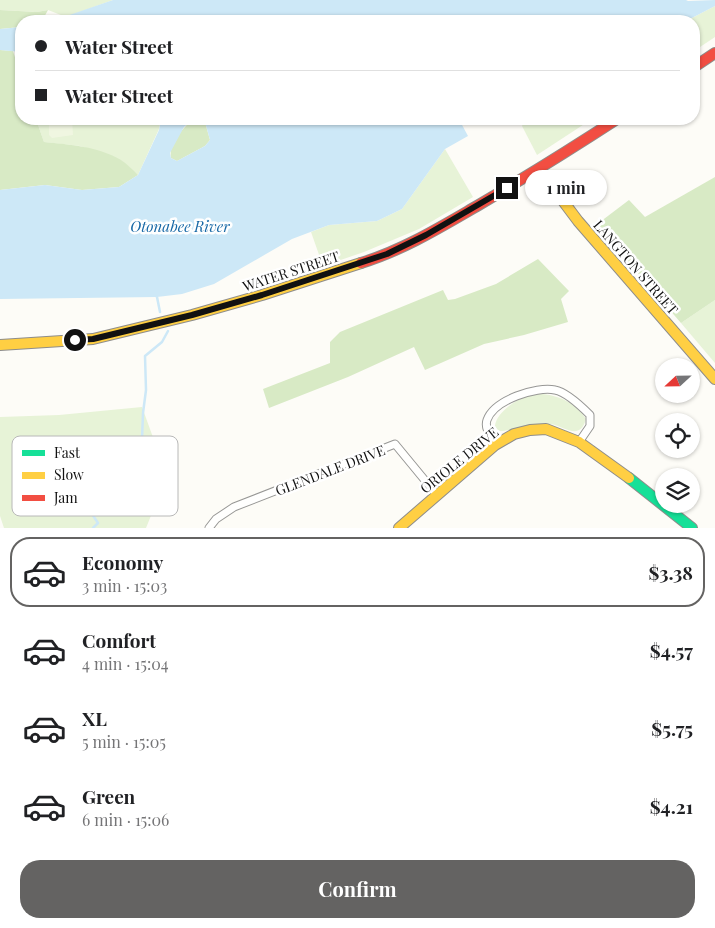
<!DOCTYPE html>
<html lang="en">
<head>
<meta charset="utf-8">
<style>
  body { margin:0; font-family:"Playfair Display",serif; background:#f6f6f6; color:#202124; height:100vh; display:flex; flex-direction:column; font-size:19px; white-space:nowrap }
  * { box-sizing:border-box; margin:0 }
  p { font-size:16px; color:#757577 }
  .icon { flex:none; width:28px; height:28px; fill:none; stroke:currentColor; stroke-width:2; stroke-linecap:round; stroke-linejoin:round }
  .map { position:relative; height:528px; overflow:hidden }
  .panel { display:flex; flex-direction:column; background:#fff; flex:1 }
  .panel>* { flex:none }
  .hud { position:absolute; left:15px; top:15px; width:685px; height:110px; border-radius:20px; box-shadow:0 1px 4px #0004; display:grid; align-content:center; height:110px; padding:0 20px; background:#fff }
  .needle { width:32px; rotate:248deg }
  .controls { position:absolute; left:655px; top:358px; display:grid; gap:10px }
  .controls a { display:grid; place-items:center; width:45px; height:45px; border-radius:50%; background:#fff; box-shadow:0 1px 4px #0004; font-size:25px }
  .end { position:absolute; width:22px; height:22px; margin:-11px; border:6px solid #111; background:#fff; box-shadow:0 0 0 2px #fff }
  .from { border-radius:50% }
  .bubble { position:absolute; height:35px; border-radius:18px; background:#fff; box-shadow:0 1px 4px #0004; font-size:16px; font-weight:700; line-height:35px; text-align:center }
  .hud b { display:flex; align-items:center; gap:18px; height:48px; font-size:19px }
  .hud b+b { border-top:1px solid #e0e0e0 }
  .hud i { width:12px; height:12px; background:#202124 }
  ul { padding:9px 0 0; list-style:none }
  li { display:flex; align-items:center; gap:15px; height:70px; margin:0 10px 8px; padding:0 10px; border:2px solid transparent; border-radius:20px }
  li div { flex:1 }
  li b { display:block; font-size:19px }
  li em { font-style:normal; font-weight:700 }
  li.selected { border-color:#646362 }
  li>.icon { width:45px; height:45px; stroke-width:1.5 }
  .action { display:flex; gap:10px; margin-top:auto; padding:10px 20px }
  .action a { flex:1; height:58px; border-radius:20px; background:#646362; color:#fff; font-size:20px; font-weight:700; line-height:58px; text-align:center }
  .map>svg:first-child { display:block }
  .green { fill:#e7f3d7 }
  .forest { fill:#d8eac5 }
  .pitch { fill:#f0f6e1 }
  .water { fill:#cde8f7 }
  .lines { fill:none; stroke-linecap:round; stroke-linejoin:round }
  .stream { stroke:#cde8f7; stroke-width:2.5 }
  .street-casing { stroke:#979795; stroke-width:9 }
  .fast-casing { stroke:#8e8d8b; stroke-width:12 }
  .slow-casing { stroke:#8e8d8b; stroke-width:12 }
  .jam-casing { stroke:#8e8d8b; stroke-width:12 }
  .street { stroke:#fffffe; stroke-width:7 }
  .fast { stroke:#16e098; stroke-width:10 }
  .slow { stroke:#ffcf43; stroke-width:10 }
  .jam { stroke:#f24e42; stroke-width:10 }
  .route { stroke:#111; stroke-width:6 }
  .labels { text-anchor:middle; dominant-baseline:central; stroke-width:5; stroke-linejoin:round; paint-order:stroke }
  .street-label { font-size:14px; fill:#111; stroke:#fff }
  .water-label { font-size:15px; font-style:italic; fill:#1768a6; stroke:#fff }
  .key { fill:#fff; stroke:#b8b8b8; stroke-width:1 }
  .key-label { font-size:14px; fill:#111 }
</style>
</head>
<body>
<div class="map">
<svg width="715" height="528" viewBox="0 0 715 528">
  <rect width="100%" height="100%" fill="#fdfcf7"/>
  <g class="green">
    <path d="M0 0H113L66 17 48 10 37 12 0 10Z"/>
    <path d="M715 6V37L694 51V21H686Z"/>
    <path d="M36 119H161L159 129 138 175 122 161 80 146 44 142Z"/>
    <path d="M525 119H592L537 155 522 126Z"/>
    <path d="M445 149 473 197 419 229 364 252 323 266 311 232 329 225 377 221 402 209Z"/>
    <path d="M715 300V363L681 323Z"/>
    <path d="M543 394C561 396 577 404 586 419 580 441 565 427 551 424 547 424 542 424 539 424 531 425 503 432 500 431 497 430 496 428 495 426 496 413 515 400 527 396 532 394 538 394 543 394Z"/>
    <path d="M142 407 167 476 146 528H4L0 516V417L59 415Z"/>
  </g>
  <g class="forest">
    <path d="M0 10 37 12 48 10 42 21H21V27L0 29Z"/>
    <path d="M0 50 13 51 21 76V119H36L44 142C71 145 97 146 121 160 127 164 133 170 138 175L119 187 82 190 45 185 0 190Z"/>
    <path d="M193 119H201L205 122 210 140 205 146 179 160 177 161 171 158C168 144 183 128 193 119Z"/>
    <path d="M715 177V300L681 323 596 225 629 200 645 217Z"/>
    <path d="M538 259 569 291 561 299 568 322 524 335 484 344 425 370 414 347 348 377 269 408 263 389 330 363V342L340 332 443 290 448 300 455 299 496 284Z"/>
  </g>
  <path class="pitch" d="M49 119H72L73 135 52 138 49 135Z"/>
  <g class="water">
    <path d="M113 0H686L688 1 715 0V6L686 21H52Z"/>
    <path d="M21 27V52L0 50V29Z"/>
    <path d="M161 119H193L184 127 170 153 171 158 177 161 205 146 210 140 205 122 199 119H455L461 123 468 136 445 149 402 209 377 221 329 225 292 239 214 284 182 294 157 297 0 299V190L45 185 82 190 119 187 138 175 159 130Z"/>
  </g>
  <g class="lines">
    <g class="stream">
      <path d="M157 297 160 312"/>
      <path d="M93 528 98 523 88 508 85 498 101 493 114 476 108 469 125 458 142 439 143 413 146 390 145 356 162 342 168 331"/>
    </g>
    <g class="street-casing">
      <g id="street">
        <path d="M495 445C491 438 484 428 487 420 494 400 536 386 555 390 566 392 582 407 590 415V426L579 442"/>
        <path d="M209 528 216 519 234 507 395 444 437 495"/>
      </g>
    </g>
    <g class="fast-casing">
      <path id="fast" d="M629 478 692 528"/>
    </g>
    <g class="slow-casing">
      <g id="slow">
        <path d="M539 169 578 221 715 379"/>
        <path d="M0 345 93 339 192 315 262 295 361 263"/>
        <path d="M399 528 495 445 514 434 530 430 546 429 579 442 629 478"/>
      </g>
    </g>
    <g class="jam-casing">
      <g id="jam">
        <path d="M694 67 715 53"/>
        <path d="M361 263C403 250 439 228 477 206 524 178 571 149 617 119"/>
      </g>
    </g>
    <use href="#street" class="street"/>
    <use href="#fast" class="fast"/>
    <use href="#slow" class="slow"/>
    <use href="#jam" class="jam"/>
  </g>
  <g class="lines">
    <path class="route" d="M75 340 93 339 192 315 262 295 387 254 426 235 507 188"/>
  </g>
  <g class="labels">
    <g class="street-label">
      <text transform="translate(636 267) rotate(49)">LANGTON STREET</text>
      <text transform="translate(291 271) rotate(-18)">WATER STREET</text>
      <text transform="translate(459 460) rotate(-39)">ORIOLE DRIVE</text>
      <text transform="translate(330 470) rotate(-21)">GLENDALE DRIVE</text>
    </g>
    <g class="water-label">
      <text x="180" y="226">Otonabee River</text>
    </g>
  </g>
  <rect x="12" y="436" width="166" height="80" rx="8" class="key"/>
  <rect x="22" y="450" width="23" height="6" fill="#16e098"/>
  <rect x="22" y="472" width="23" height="7" fill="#ffcf43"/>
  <rect x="22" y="495" width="23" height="6" fill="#f24e42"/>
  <g class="key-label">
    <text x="54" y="458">Fast</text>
    <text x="54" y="480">Slow</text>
    <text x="54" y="503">Jam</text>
  </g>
</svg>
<div class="controls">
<a><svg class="needle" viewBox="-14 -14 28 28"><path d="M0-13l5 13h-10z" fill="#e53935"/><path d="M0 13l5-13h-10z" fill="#757577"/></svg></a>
<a><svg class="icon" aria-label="locate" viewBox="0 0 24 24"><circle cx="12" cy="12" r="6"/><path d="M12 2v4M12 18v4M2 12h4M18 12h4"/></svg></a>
<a><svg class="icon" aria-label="layers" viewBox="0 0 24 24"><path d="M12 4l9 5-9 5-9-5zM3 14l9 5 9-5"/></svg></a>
</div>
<i class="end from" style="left:75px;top:340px"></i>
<i class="end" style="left:507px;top:188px"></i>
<div class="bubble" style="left:525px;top:170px;width:82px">1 min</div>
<div class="hud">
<b><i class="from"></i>Water Street</b>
<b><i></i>Water Street</b>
</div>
</div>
<section class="panel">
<ul>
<li class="selected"><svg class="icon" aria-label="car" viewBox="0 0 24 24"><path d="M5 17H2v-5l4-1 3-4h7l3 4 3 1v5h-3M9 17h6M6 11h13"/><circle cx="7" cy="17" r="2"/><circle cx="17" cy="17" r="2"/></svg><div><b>Economy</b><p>3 min · 15:03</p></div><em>$3.38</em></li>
<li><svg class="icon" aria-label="car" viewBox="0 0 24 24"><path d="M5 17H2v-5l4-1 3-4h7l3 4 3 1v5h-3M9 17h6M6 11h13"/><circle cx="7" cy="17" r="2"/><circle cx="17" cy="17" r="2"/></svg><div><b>Comfort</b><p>4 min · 15:04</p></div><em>$4.57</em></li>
<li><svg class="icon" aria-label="car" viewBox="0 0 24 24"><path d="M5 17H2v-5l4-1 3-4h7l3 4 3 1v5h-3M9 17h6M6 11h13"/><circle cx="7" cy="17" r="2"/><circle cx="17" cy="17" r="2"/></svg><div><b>XL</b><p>5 min · 15:05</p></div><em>$5.75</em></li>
<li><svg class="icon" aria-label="car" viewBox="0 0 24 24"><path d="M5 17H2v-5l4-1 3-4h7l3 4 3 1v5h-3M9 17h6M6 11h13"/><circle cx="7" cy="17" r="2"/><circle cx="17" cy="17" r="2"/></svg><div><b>Green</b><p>6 min · 15:06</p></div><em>$4.21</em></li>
</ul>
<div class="action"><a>Confirm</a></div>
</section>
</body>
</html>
